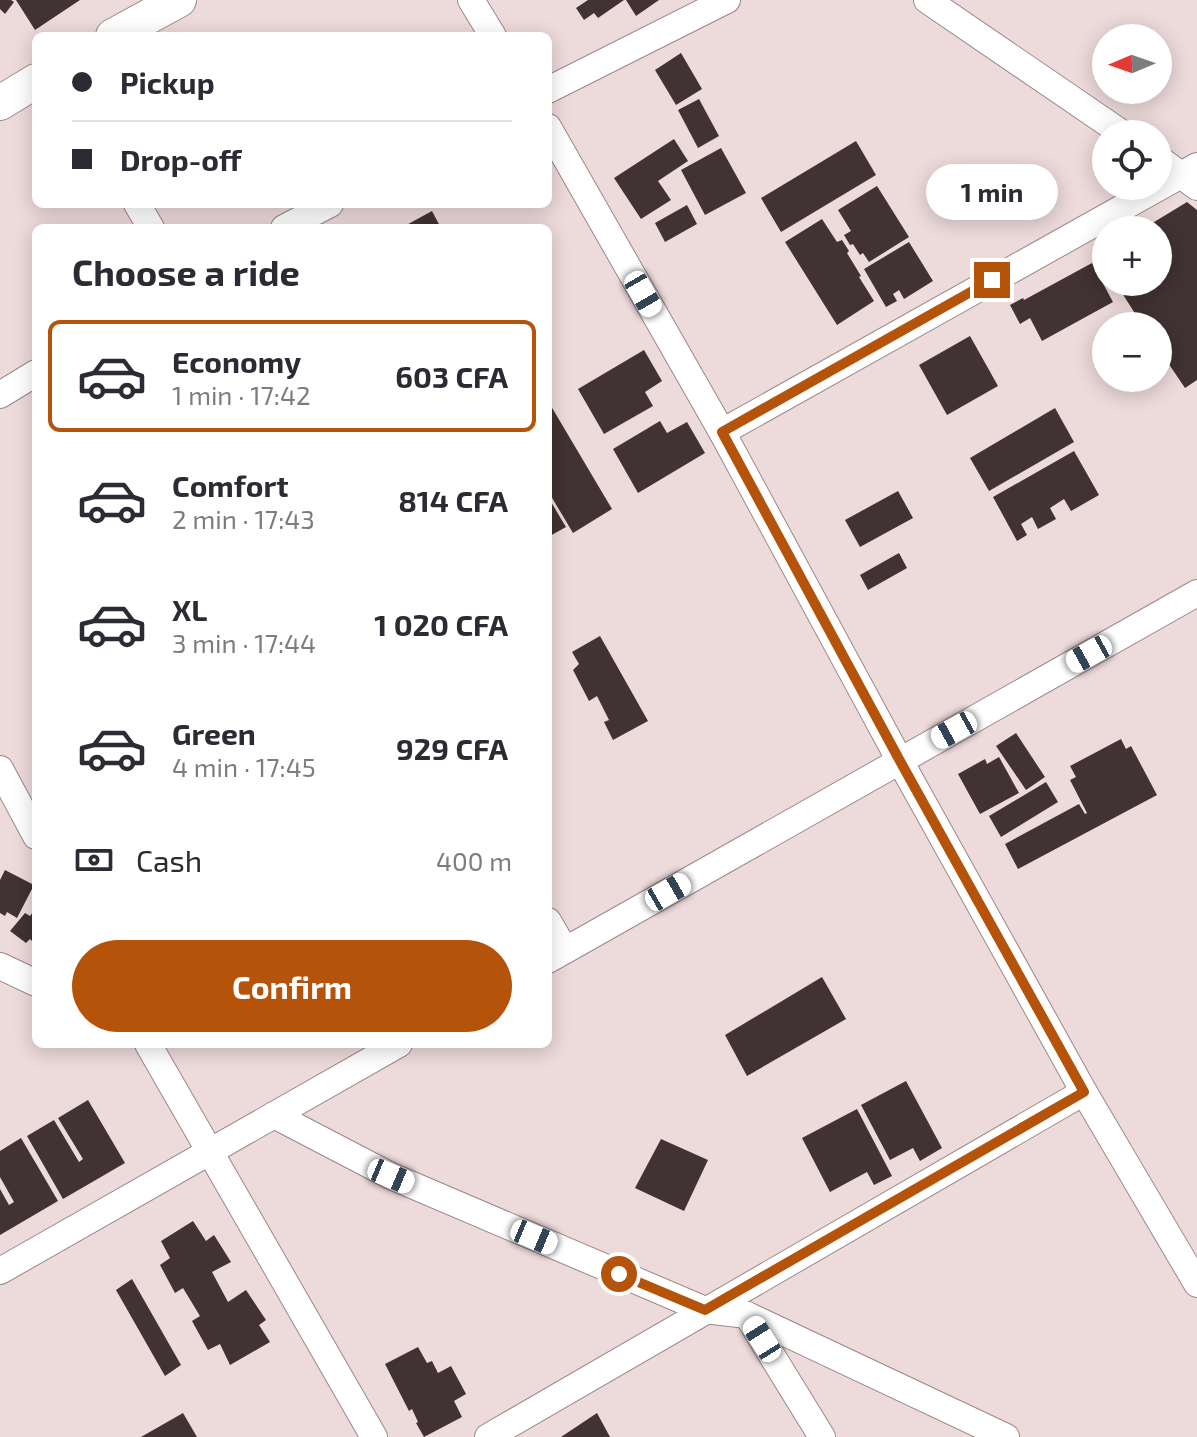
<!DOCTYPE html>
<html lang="en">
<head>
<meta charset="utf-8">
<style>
  body { margin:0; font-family:"Exo 2",sans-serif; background:#f7f7f7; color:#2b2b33; height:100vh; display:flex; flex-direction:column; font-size:30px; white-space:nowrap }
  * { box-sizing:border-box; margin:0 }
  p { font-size:26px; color:#7c7c81 }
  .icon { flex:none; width:44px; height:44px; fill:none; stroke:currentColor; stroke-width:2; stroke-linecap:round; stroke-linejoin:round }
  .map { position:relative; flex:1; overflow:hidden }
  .details { position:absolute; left:32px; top:224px; width:520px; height:824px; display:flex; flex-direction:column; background:#fff; border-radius:12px; box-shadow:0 4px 20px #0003 }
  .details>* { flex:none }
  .hud { position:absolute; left:32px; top:32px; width:520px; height:176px; border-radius:12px; box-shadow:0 4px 20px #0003; display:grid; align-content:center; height:176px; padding:0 40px; background:#fff }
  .needle { width:52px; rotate:268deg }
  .controls { position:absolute; left:1092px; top:24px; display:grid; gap:16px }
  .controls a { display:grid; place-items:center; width:80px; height:80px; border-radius:50%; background:#fff; box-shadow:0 4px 20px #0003; font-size:40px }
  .end { position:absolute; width:36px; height:36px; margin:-18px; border:10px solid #b45309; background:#fff; box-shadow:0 0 0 4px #fff }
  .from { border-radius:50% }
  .bubble { position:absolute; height:56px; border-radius:28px; background:#fff; box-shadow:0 4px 20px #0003; font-size:26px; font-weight:700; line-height:56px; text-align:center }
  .car { position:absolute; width:24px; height:48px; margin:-24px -12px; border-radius:10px; box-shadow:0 0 6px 2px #0007; background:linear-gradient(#fff 24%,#345 0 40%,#fff 0 76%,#345 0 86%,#fff 0) }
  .hud b { display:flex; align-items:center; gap:28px; height:76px; font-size:30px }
  .hud b+b { border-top:2px solid #e1e1e2 }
  .hud i { width:20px; height:20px; background:#2b2b33 }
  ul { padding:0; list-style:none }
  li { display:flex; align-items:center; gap:24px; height:112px; margin:0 16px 12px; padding:0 24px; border:4px solid transparent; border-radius:12px }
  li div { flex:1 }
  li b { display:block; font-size:30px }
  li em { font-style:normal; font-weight:700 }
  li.current { border-color:#b45309 }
  li>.icon { width:72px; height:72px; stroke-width:1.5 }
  h2 { padding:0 40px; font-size:36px; line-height:96px }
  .pay { display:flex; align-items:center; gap:20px; height:88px; padding:0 40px; font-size:30px }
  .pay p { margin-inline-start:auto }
  .action { display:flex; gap:16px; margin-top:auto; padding:16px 40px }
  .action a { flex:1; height:92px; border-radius:48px; background:#b45309; color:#fff; font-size:32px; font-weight:700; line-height:92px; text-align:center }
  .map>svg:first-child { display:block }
  .building { fill:#413233 }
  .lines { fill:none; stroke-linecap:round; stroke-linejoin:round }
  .minor-casing { stroke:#9a8889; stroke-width:28 }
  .major-casing { stroke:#9a8889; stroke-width:36 }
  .minor { stroke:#fff; stroke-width:26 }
  .major { stroke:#fff; stroke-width:34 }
  .route { stroke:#b45309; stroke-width:10 }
</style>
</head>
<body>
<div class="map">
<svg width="1197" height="1437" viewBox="0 0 1197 1437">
  <rect width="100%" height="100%" fill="#eddadb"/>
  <g class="building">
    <path d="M0 0H11L14 2 5 14 0 9Z"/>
    <path d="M16 0H80L35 30Z"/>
    <path d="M588 0H624L598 18 594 13 584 20 576 8Z"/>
    <path d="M626 0H659L636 16Z"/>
    <path d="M681 53 702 89 676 105 655 70Z"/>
    <path d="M699 99 719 136 698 148 678 110Z"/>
    <path d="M674 139 688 161 658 181 671 200 641 219 614 178Z"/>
    <path d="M856 141 876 175 781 232 761 198Z"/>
    <path d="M721 148 746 193 705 215 681 170Z"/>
    <path d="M877 186 909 237 869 262 863 253 860 255 853 244 850 245 844 235 851 231 838 210Z"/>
    <path d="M1187 202 1197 210V380L1185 388 1158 348V326H1143L1115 282H1158V230H1141Z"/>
    <path d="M687 205 697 224 665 242 655 223Z"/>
    <path d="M432 211 441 228H401Z"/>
    <path d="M822 219 837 242 842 240 849 251 847 253 861 276 859 277 874 301 837 325 785 242Z"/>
    <path d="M909 242 933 281 904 299 899 290 893 294 897 301 886 307 864 269Z"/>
    <path d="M1092 263 1113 302 1042 341 1030 318 1020 324 1010 305 1023 298 1024 300Z"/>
    <path d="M970 336 998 386 947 415 919 365Z"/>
    <path d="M644 350 662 381 645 392 653 406 604 434 578 389Z"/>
    <path d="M548 401 612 509 573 533 548 491Z"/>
    <path d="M1055 408 1074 442 989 491 970 458Z"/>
    <path d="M660 421 667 433 687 422 705 453 638 493 613 449Z"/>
    <path d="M1074 451 1099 495 1071 511 1064 499 1050 508 1056 519 1038 529 1032 517 1021 524 1027 535 1017 541 993 497Z"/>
    <path d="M898 491 913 518 860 547 845 520Z"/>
    <path d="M548 497 566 527 548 537Z"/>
    <path d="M899 553 907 568 868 590 860 575Z"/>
    <path d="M600 636 648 721 613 740 604 722 609 720 597 696 589 701 573 670 579 664 572 652Z"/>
    <path d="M1016 733 1045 777 1026 790 996 746Z"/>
    <path d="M1121 739 1126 749 1131 746 1157 795 1018 869 1005 844 1079 804 1085 814 1087 813 1070 780 1076 777 1070 766Z"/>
    <path d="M999 757 1019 793 980 814 958 774 985 759 987 764Z"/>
    <path d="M1046 782 1058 802 1001 837 989 816Z"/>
    <path d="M5 870 34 885 17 918 7 912 5 916 0 913V880Z"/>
    <path d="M36 908V945L30 939 26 943 10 931 25 913 30 916Z"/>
    <path d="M822 977 846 1019 747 1076 725 1035Z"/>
    <path d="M906 1081 942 1148 920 1161 913 1148 890 1160 861 1105Z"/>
    <path d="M88 1100 125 1163 63 1199 27 1136 54 1120 79 1162 83 1159 58 1118Z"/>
    <path d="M857 1109 892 1176 874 1185 867 1172 830 1192 802 1138Z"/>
    <path d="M21 1138 58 1201 0 1235V1189L9 1205 14 1202 0 1177V1151Z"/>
    <path d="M661 1139 708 1160 684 1211 635 1188Z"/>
    <path d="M193 1221 206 1241 214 1235 231 1262 212 1272 228 1302 246 1290 266 1320 259 1325 270 1342 230 1365 220 1344 208 1350 192 1321 200 1316 183 1288 175 1293 160 1265 170 1258 161 1241Z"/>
    <path d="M132 1279 181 1365 165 1376 116 1290Z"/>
    <path d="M418 1347 427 1363 432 1361 438 1373 451 1366 466 1394 454 1401 462 1417 424 1437 416 1423 418 1422 412 1409 409 1411 385 1364Z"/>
    <path d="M183 1413 197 1437H141Z"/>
    <path d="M597 1413 610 1437H561Z"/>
  </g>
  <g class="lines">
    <g class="minor-casing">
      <g id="minor">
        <path d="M471 0 493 36"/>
        <path d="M927 0 1123 134"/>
        <path d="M548 90 727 0"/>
        <path d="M548 127 722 432 900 761 1084 1092 1197 1284"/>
        <path d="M1158 158 1197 187"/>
        <path d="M137 204 151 228"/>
        <path d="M284 228 330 204"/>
        <path d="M0 395 36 373"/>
        <path d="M722 432 1197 166"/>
        <path d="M0 769 36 836"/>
        <path d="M548 921 565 950"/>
        <path d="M548 960 1197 593"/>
        <path d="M0 966 36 983"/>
        <path d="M148 1044 374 1437"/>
        <path d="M274 1115 391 1176 705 1310 747 1315 1006 1437"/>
        <path d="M0 1271 399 1044"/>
        <path d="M747 1315 822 1437"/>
        <path d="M488 1437 1084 1092"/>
      </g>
    </g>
    <g class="major-casing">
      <g id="major">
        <path d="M113 36 179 0"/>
        <path d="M0 103 36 81"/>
      </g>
    </g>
    <use href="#minor" class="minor"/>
    <use href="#major" class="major"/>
  </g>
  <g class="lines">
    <path class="route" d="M619 1274 705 1310 1084 1092 900 761 722 432 992 280"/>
  </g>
</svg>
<div class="controls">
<a><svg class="needle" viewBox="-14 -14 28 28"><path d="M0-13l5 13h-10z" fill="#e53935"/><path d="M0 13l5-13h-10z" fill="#7c7c81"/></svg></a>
<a><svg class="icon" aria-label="locate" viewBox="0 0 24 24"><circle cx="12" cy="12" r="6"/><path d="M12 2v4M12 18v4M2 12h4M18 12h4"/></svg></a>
<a>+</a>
<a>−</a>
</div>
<i class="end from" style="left:619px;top:1274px"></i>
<i class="end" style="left:992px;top:280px"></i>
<div class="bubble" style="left:926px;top:164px;width:132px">1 min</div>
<i class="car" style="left:643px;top:294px;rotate:150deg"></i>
<i class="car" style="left:1089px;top:654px;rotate:241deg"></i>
<i class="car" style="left:954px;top:730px;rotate:241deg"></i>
<i class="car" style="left:668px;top:892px;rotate:60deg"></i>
<i class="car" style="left:391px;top:1176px;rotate:113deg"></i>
<i class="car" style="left:534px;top:1237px;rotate:113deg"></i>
<i class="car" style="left:762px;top:1339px;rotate:328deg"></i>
<div class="hud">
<b><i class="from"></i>Pickup</b>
<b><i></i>Drop-off</b>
</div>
<section class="details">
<h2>Choose a ride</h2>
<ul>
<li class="current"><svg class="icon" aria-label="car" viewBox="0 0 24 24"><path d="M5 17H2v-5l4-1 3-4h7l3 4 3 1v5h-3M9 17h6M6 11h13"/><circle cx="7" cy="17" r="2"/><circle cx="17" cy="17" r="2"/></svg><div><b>Economy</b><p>1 min · 17:42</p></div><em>603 CFA</em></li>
<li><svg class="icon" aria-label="car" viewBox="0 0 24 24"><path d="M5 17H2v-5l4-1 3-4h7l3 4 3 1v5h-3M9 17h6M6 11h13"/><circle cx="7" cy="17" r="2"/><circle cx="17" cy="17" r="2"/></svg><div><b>Comfort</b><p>2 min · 17:43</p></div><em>814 CFA</em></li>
<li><svg class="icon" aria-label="car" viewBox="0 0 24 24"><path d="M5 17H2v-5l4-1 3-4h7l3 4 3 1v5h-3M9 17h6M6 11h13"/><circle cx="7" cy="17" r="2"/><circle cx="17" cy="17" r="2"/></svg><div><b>XL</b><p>3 min · 17:44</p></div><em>1 020 CFA</em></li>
<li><svg class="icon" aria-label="car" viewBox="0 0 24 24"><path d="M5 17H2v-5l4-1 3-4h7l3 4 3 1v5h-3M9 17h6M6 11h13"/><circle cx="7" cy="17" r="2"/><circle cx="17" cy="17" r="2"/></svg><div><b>Green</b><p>4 min · 17:45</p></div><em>929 CFA</em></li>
</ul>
<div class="pay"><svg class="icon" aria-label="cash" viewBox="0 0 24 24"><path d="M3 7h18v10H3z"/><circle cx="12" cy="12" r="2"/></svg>Cash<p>400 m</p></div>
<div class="action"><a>Confirm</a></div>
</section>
</div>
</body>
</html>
